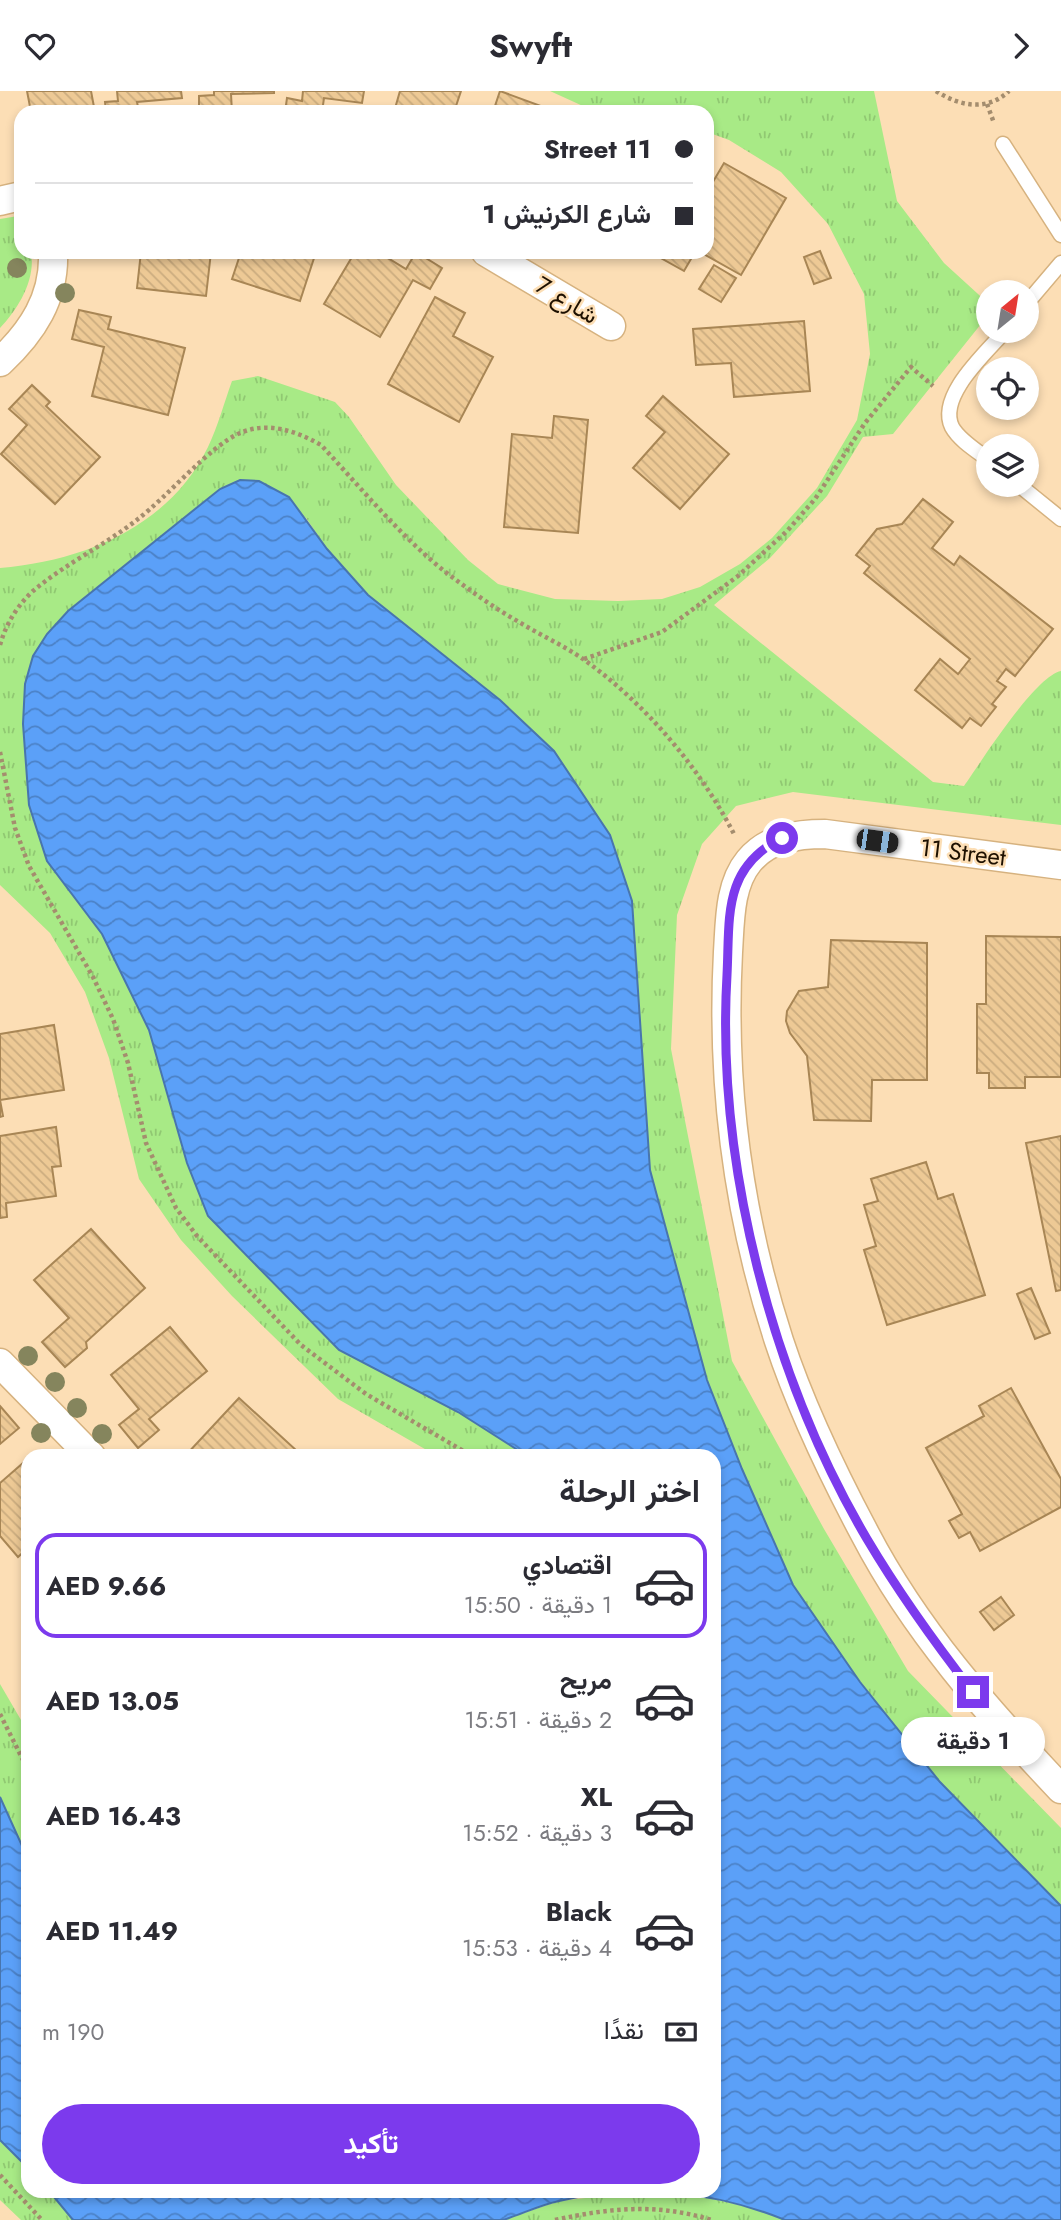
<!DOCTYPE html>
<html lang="ar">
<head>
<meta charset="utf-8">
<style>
  body { margin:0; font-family:Jost,Vazirmatn,sans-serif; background:#f7f7f7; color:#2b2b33; direction:rtl; height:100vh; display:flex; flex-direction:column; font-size:26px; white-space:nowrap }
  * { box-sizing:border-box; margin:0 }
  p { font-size:23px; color:#7c7c81 }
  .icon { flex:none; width:38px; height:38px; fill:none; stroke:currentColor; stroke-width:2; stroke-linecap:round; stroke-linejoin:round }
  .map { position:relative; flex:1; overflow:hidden; direction:ltr }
  .sheet { position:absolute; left:21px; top:1358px; width:700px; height:749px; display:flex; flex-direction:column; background:#fff; border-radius:21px; box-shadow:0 4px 10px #0003; direction:rtl }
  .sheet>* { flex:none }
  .hud { position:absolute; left:14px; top:14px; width:700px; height:154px; border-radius:21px; box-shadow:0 4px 10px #0003; direction:rtl; display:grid; align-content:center; height:154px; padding:0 21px; background:#fff }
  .needle { width:46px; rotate:30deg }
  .fabs { position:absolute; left:976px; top:189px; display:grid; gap:14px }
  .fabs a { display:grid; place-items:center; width:63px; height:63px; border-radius:50%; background:#fff; box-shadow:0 4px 10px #0003; font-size:35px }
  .end { position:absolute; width:32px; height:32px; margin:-16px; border:9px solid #7c3aed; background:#fff; box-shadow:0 0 0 4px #fff }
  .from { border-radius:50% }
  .bubble { position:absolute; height:49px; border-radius:24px; background:#fff; box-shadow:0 4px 10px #0003; font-size:23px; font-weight:700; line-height:49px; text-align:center; direction:rtl }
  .car { position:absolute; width:21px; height:42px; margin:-21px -10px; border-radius:9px; box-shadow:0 0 5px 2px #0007; background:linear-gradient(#222 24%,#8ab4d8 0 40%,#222 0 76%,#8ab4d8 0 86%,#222 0) }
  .hud b { display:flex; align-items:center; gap:24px; height:66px; font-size:26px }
  .hud b+b { border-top:2px solid #e1e1e2 }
  .hud i { width:18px; height:18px; background:#2b2b33 }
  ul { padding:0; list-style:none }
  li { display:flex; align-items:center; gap:21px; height:105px; margin:0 14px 10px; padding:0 7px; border:4px solid transparent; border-radius:21px }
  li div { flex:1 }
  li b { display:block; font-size:26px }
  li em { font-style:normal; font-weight:700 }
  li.on { border-color:#7c3aed }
  li>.icon { width:63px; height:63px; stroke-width:1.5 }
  h2 { padding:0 21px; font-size:32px; line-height:84px }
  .pay { display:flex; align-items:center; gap:18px; height:77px; padding:0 21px; font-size:26px }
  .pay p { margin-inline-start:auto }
  .cta { display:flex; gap:14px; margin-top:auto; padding:14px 21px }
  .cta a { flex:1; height:80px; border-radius:42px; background:#7c3aed; color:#fff; font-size:28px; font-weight:700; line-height:80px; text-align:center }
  header { display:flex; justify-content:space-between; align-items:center; height:91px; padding:0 21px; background:#fff; font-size:32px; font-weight:700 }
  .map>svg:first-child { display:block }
  .park { fill:url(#park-tufts) }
  .water { fill:url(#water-waves); stroke:#4875ae; stroke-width:2 }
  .building { fill:url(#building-back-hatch); stroke:#a88655; stroke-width:2 }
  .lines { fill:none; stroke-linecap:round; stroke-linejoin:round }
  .lane-casing { stroke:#d6b27f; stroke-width:17 }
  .street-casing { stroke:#d6b27f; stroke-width:31 }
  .path { stroke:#a48d6e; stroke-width:4.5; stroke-dasharray:3.5 3.5; stroke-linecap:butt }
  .lane { stroke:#fff; stroke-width:14 }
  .street { stroke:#fff; stroke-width:28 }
  .tree { fill:#85855d }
  .route { stroke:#7c3aed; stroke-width:9 }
  .labels { text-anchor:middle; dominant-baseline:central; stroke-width:5; stroke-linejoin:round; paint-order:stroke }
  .street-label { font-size:24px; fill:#1d1000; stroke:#fcdeb5 }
</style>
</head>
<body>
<header><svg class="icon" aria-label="forward" viewBox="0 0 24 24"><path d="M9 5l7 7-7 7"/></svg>Swyft<svg class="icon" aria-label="heart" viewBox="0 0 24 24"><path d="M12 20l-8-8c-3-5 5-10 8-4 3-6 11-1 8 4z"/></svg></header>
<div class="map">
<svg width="1061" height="2129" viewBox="0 0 1061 2129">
  <defs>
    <pattern id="park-tufts" width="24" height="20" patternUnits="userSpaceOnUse" patternTransform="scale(1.75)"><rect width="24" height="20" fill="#a8ea86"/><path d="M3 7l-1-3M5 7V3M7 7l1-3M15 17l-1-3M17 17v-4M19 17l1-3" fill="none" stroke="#90c872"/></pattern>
    <pattern id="water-waves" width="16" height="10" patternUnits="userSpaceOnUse" patternTransform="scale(1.75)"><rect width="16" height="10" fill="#5ba0f8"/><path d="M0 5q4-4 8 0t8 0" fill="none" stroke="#4b81c6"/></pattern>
    <pattern id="building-back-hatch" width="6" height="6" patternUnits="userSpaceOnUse" patternTransform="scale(1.75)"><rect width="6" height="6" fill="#edc995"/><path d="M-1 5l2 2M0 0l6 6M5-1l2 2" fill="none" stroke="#cbac7f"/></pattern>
  </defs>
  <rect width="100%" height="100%" fill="#fcdeb5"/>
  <g class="park">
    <path d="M550 0H874L897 110 944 172 989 213V223L893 343 863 346 827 405 770 467 714 514 933 691 964 695C981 671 1035 585 1061 580V734L793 701 736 715 702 753 677 824 671 958 732 1270 824 1438 908 1580 1061 1737V1815L940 1691 860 1591 793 1494 742 1378 707 1289 650 1079 632 810 554 660 500 609 368 504 327 458 306 427 220 398 68 520C46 543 34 562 25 593L47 770 102 843 149 939 187 1072 458 1321 527 1365H437L338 1308 232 1205 181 1149 139 1088 109 967 85 901 50 842 0 794V477C83 470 169 436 208 356 218 335 224 312 232 290L258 285 335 311 349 326 396 394 468 469 498 493 555 508 618 510 662 508 700 496 740 473 772 447 817 397 857 329 870 263 864 203 828 133 781 81 729 49 707 41V21H596Z"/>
    <path d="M18 125 21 128V161H31C36 189 18 218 0 237V128Z"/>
    <path d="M0 1593 28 1641V1768L0 1706Z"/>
    <path d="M0 2049 28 2077V2100H49L73 2129H21L0 2109Z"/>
    <path d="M647 2100C698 2104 738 2110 785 2129H503L559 2110Z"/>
  </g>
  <g class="water">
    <path d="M240 389 259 390 289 406 327 458 368 504 500 609 554 660 610 744 632 810 650 1079 707 1289 742 1378 793 1494 860 1591 940 1691 1061 1815V2129H785C714 2100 634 2092 559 2110 540 2114 522 2123 503 2129H73L49 2100H714V1365H527L458 1321 339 1259 208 1125 187 1072 149 939 102 843 47 770 29 714 23 633 25 593 33 565 47 543 68 520 220 398Z"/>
    <path d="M0 1706 28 1768V2077L0 2049Z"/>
  </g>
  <g class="building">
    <path d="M27 0H91L94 16 63 21H31Z"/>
    <path d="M117 0H181L182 7 137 11 139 21H106L105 11 118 10Z"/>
    <path d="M214 0H274V2L231 3 232 21H199V5L214 4Z"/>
    <path d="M303 0H364L362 12 324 7 322 21H285L287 7 302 10Z"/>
    <path d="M400 0H461L454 21H394Z"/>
    <path d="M500 0 557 21H493Z"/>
    <path d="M724 72 786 107 741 184 700 161H707V101Z"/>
    <path d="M820 160 831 187 814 193 804 166Z"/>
    <path d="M141 161H211L206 205 137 197Z"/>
    <path d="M241 161H316L300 210 232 188Z"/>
    <path d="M355 161H378L406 178 416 161 442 177 430 198 413 189 380 246 324 213Z"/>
    <path d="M650 161H695L684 180Z"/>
    <path d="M714 174 736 187 721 211 699 198Z"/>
    <path d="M435 206 465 222 453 245 493 266 459 331 388 293Z"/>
    <path d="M79 219 111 226 108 238 185 257 168 324 92 305 104 256 72 248Z"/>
    <path d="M804 230 810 300 734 306 731 272 696 274 693 238Z"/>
    <path d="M32 294 50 311 46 315 100 366 55 413 1 363 27 334 9 318Z"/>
    <path d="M663 305 729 363 680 418 633 377 665 341 646 325Z"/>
    <path d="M554 325 588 329 578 442 504 436 512 343 552 347Z"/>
    <path d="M923 408 953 431 932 457 954 474 960 465 1053 538 1015 585 1006 578 997 590 1006 596 992 613 996 616 981 635 970 627 962 637 915 599 940 568 958 583 970 568 864 482 870 475 856 464 877 438 902 433Z"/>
    <path d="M986 845 1061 846V986H1025V997H989V982H977V913H986Z"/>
    <path d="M831 849 927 852V989H872L871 1030 814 1029 807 965 790 942 786 930 787 920 799 900 828 896Z"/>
    <path d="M54 934 64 999 0 1009 3 1025 0 1026V943Z"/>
    <path d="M56 1036 61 1075 52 1076 56 1105 6 1112 7 1126 0 1127V1045Z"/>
    <path d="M1061 1045V1199L1056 1200 1026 1052Z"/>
    <path d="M926 1071 938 1108 953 1103 985 1204 887 1234 864 1159 876 1155 864 1114 878 1110 871 1088Z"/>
    <path d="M91 1138 145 1197 86 1251 87 1257 65 1276 42 1251 69 1227 34 1189Z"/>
    <path d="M1031 1197 1050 1242 1035 1248 1017 1203Z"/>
    <path d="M170 1236 207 1280 149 1328 159 1339 138 1357 119 1334 139 1318 111 1284Z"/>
    <path d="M1011 1297 1061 1388V1416L980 1460 970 1441 959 1447 949 1430 962 1423 926 1357 984 1325 979 1315Z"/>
    <path d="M239 1307 297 1360 292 1365H185Z"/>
    <path d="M0 1315 19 1337 0 1353Z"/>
    <path d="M23 1372 28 1378V1457L18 1466 0 1445V1392Z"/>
    <path d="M1001 1506 1014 1524 994 1539 980 1521Z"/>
  </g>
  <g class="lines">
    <g class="lane-casing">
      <g id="lane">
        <path d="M1003 53 1061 144"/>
        <path d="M1027 212 1061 172"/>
        <path d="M989 369C977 360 959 349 952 336 937 305 986 262 1005 240"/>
        <path d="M1019 394 1061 428"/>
      </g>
    </g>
    <g class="street-casing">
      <g id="street">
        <path d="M0 110 21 105"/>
        <path d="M486 161 611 235"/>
        <path d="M0 271C32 241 55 207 53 161"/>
        <path d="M1061 774 825 743C797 743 768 747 749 770 729 794 730 831 728 861 721 992 738 1124 779 1250 801 1317 832 1381 865 1443 915 1539 987 1620 1061 1698"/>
        <path d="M0 1272 91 1365"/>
      </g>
    </g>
    <g class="path">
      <path d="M936 0C959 15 987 21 1009 0"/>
      <path d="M987 13 994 32"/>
      <path d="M0 554C6 533 17 515 33 500 65 473 105 454 138 428 167 406 210 355 240 342 268 330 296 340 321 354 362 398 401 446 448 483 471 500 494 517 519 531 540 544 563 554 583 568 645 612 701 678 735 745"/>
      <path d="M584 568 662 541 738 485 788 439 815 408 865 332 911 276 933 295"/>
      <path d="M0 661 15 737 29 775 93 886 113 928 128 972 146 1052 176 1117 197 1145 301 1254 366 1303 472 1365"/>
      <path d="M0 1623 28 1679"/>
      <path d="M0 2084 42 2129"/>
      <path d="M555 2129C610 2117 656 2112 712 2129"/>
    </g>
    <use href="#lane" class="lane"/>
    <use href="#street" class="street"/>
  </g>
  <g class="tree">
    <circle cx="17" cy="177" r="10"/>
    <circle cx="65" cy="202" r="10"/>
    <circle cx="28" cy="1265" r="10"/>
    <circle cx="55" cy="1291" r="10"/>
    <circle cx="77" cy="1317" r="10"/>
    <circle cx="41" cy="1342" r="10"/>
    <circle cx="102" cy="1343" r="10"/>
  </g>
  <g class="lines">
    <path class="route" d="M782 747C722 777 730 826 727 884 716 1072 772 1287 867 1448 899 1502 935 1552 973 1601"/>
  </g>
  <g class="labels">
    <g class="street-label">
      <text transform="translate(567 209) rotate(31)">شارع 7</text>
      <text transform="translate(963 761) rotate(7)">11 Street</text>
    </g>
  </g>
</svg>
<div class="fabs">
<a><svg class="needle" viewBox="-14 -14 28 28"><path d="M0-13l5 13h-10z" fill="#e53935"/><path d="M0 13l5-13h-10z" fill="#7c7c81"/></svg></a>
<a><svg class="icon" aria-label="locate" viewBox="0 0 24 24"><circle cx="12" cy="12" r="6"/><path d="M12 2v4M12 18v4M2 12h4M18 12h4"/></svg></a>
<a><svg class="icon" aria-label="layers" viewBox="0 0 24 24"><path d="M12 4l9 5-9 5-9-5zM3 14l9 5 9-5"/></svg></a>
</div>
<i class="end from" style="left:782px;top:747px"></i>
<i class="end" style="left:973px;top:1601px"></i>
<div class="bubble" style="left:901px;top:1626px;width:144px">1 دقيقة</div>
<i class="car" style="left:877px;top:750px;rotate:98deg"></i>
<div class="hud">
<b><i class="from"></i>11 Street</b>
<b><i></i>شارع الكرنيش 1</b>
</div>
<section class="sheet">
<h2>اختر الرحلة</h2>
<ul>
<li class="on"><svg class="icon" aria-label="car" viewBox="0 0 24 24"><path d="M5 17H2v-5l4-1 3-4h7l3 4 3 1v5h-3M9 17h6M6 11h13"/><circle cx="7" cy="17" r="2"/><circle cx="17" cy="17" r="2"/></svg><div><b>اقتصادي</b><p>1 دقيقة · 15:50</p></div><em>AED 9.66</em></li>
<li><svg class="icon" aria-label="car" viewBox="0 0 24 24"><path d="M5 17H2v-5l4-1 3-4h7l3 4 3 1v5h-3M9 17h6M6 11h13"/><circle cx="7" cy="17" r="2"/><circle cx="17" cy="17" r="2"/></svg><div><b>مريح</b><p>2 دقيقة · 15:51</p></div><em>AED 13.05</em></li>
<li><svg class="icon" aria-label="car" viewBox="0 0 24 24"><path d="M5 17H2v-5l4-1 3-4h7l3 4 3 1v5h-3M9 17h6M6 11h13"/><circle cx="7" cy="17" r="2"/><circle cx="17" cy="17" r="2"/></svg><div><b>XL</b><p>3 دقيقة · 15:52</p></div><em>AED 16.43</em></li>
<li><svg class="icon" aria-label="car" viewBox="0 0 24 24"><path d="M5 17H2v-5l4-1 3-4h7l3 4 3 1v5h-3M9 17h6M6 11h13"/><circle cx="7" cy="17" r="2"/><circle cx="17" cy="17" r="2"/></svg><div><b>Black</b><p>4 دقيقة · 15:53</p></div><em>AED 11.49</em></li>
</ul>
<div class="pay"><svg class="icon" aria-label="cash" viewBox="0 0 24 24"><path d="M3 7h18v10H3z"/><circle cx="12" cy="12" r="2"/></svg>نقدًا<p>190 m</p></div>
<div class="cta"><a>تأكيد</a></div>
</section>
</div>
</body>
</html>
